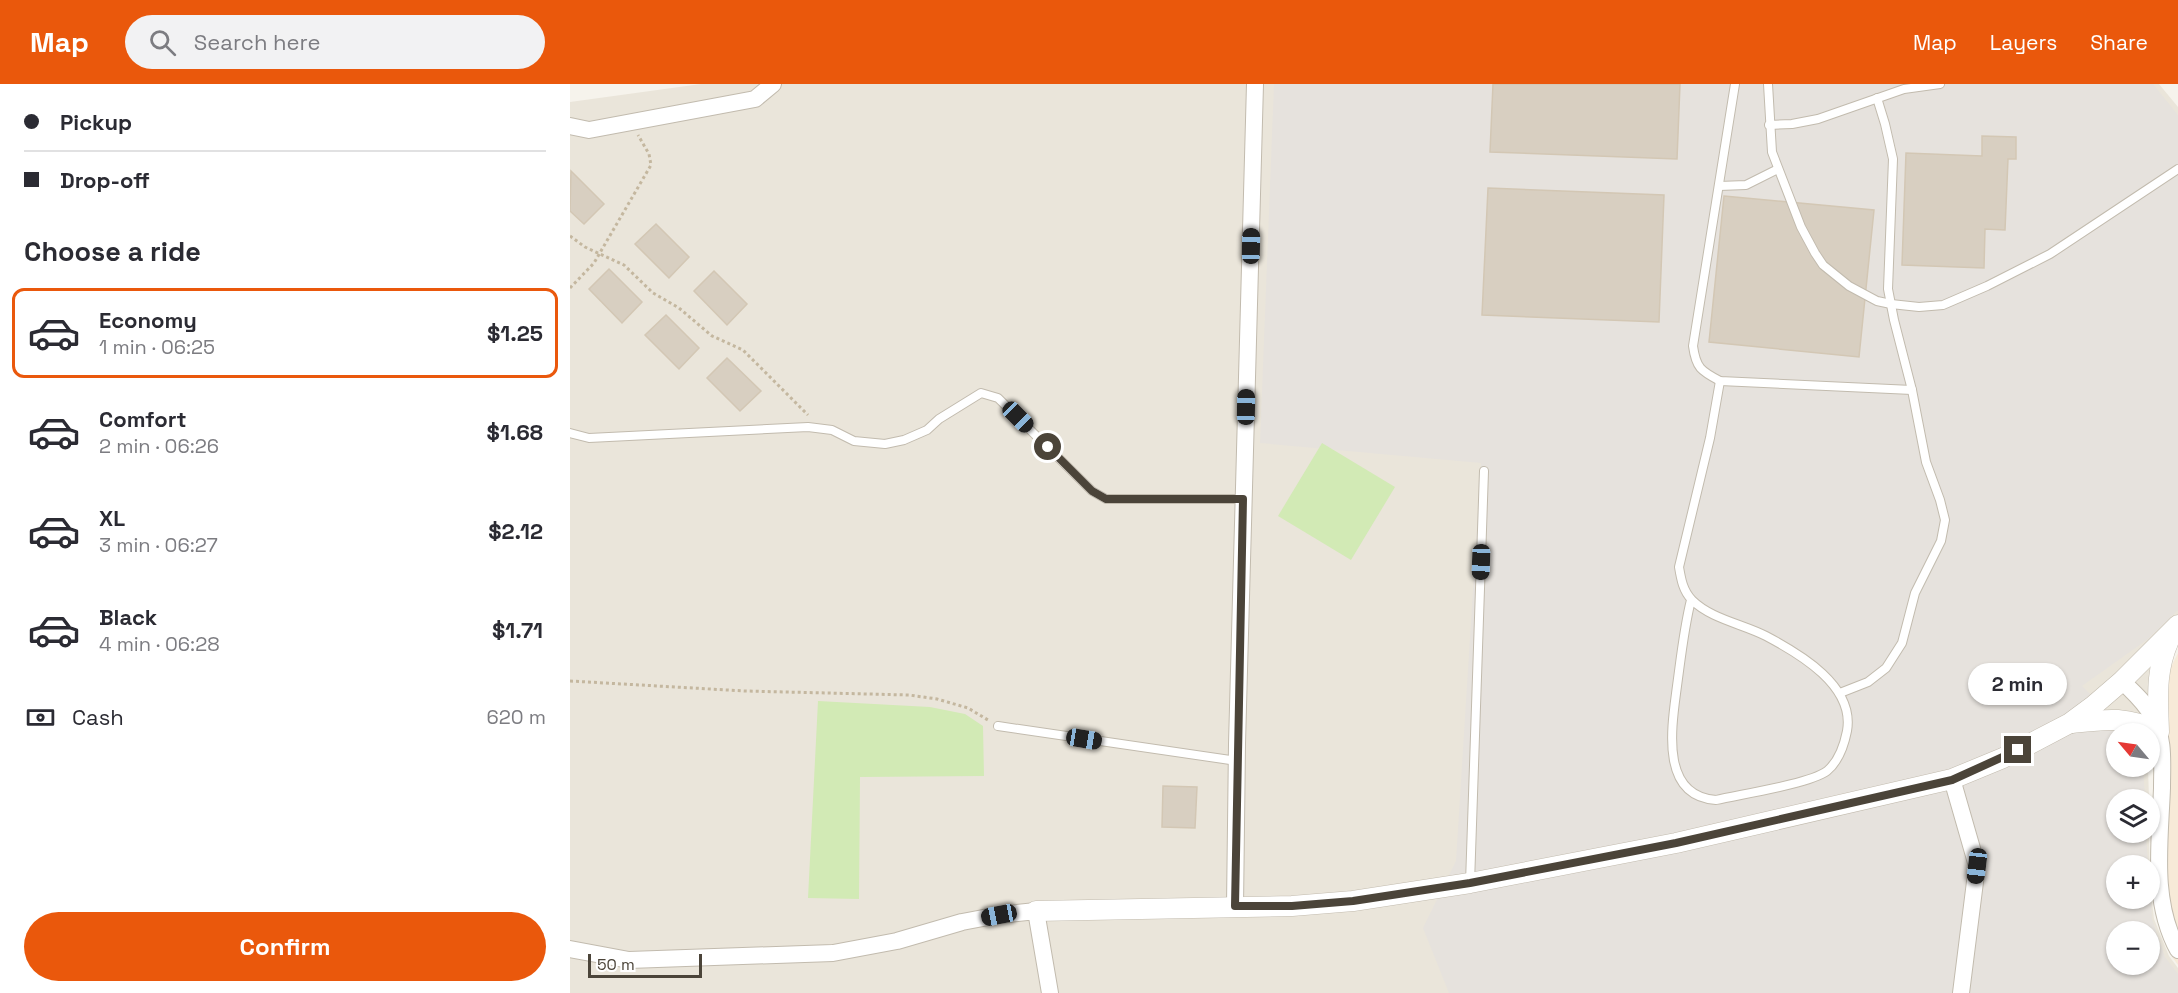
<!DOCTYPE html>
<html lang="en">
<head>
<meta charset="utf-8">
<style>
  body { margin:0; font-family:"Space Grotesk",sans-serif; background:#f2f2f3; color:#2b2b33; height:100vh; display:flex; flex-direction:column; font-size:22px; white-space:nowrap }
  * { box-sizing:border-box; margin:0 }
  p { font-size:20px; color:#7c7c81 }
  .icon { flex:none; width:33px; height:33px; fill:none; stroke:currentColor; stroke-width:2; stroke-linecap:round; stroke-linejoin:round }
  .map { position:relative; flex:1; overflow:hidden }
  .drawer { display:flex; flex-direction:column; background:#fff; width:570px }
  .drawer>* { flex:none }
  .banner { display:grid; align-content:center; height:132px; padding:0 24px; background:#fff }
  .needle { width:39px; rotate:299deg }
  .controls { position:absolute; left:1536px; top:639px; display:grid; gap:12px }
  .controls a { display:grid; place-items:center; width:54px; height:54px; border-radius:50%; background:#fff; box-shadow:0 2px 4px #0004; font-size:30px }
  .scale { position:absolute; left:18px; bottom:15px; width:114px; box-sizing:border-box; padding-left:6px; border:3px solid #4b4439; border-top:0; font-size:16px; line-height:21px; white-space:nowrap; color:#4b4439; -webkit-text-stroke:4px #fff; paint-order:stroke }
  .end { position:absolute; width:27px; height:27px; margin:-14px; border:8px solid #4b4439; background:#fff; box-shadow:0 0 0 3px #fff }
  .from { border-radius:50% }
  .bubble { position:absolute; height:42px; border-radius:21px; background:#fff; box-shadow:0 2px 4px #0004; font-size:20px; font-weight:600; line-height:42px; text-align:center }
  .car { position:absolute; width:18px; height:36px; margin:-18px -9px; border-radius:8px; box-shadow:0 0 4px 2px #0007; background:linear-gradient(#222 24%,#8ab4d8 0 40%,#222 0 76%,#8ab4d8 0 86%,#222 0) }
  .banner b { display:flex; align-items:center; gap:21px; height:57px; font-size:22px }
  .banner b+b { border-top:2px solid #e1e1e2 }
  .banner i { width:15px; height:15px; background:#2b2b33 }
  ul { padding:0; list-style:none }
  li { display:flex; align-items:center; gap:18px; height:90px; margin:0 12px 9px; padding:0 12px; border:3px solid transparent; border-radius:12px }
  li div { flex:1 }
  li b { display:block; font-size:22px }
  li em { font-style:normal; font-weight:600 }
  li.current { border-color:#ea580c }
  li>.icon { width:54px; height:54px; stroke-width:1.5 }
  h2 { padding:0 24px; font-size:27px; line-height:72px }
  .pay { display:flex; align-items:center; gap:15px; height:66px; padding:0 24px; font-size:22px }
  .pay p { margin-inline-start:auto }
  .cta { display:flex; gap:12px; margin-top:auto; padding:12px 24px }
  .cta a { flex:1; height:69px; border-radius:36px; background:#ea580c; color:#fff; font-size:24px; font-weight:600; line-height:69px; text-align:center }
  header { display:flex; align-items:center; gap:36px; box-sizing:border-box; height:84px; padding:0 30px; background:#ea580c; color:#fff }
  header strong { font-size:28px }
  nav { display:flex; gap:33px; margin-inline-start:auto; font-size:21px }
  .search { width:420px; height:54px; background:#f2f2f3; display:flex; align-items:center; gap:15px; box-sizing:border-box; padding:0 21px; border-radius:33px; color:#7c7c81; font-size:22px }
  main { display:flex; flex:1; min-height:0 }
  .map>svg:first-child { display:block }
  .residential { fill:#eae5da; fill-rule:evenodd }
  .commercial { fill:#f7ead8 }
  .industrial { fill:#e6e2dd; fill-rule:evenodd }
  .green { fill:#d2eab5 }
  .building { fill:#d8cfc1; stroke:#d3c7b4; stroke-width:1.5 }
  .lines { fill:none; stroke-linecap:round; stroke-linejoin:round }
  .service-casing { stroke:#c2bbae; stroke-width:10 }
  .minor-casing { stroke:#c2bbae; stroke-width:18 }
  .tertiary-casing { stroke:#c2bbae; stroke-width:21 }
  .path { stroke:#c4b79f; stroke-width:3; stroke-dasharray:3 3; stroke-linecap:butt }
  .service { stroke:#fff; stroke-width:8 }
  .minor { stroke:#fff; stroke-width:16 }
  .tertiary { stroke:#fff; stroke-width:20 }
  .route { stroke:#4b4439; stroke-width:8 }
</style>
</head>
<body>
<header>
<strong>Map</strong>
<div class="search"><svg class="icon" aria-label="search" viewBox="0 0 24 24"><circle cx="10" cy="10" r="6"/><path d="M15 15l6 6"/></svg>Search here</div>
<nav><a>Map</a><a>Layers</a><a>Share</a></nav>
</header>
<main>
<section class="drawer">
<div class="banner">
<b><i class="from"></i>Pickup</b>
<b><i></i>Drop-off</b>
</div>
<h2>Choose a ride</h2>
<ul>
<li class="current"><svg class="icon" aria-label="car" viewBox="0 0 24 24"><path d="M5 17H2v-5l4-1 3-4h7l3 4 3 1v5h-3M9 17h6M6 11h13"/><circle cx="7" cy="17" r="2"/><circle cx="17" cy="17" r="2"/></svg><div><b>Economy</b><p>1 min · 06:25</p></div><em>$1.25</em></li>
<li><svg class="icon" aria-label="car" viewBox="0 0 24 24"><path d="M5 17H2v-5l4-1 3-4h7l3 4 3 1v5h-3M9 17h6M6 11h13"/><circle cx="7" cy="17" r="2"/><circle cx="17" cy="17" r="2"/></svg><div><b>Comfort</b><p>2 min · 06:26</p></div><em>$1.68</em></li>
<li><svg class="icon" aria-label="car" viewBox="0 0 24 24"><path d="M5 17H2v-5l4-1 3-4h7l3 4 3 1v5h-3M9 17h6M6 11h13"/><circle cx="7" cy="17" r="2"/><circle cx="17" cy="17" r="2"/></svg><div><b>XL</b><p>3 min · 06:27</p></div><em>$2.12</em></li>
<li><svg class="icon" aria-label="car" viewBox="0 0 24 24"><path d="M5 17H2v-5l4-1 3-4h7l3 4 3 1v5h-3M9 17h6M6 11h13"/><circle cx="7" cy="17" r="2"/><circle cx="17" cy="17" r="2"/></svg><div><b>Black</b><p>4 min · 06:28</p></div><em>$1.71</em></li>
</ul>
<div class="pay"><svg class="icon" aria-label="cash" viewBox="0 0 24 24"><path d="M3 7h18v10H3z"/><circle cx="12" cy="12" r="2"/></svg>Cash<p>620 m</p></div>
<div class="cta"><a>Confirm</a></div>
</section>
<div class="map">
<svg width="1608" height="909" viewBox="0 0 1608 909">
  <rect width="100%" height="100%" fill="#f6f3ec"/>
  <path class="residential" d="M131 0H1589L1608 23V555L1580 650H1546V682L1578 683 1579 715 1546 716V748L1579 749 1580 800 1584 835 1599 872 1608 884V909H0V18ZM1546 782H1580V814H1546ZM1546 848H1580V880H1546Z"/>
  <path class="commercial" d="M1608 569V881L1603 874 1589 838 1598 589Z"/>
  <path class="industrial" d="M704 0H1583L1608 31V526L1578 555 1512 602 1559 649 1546 650V682L1573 683 1575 715 1546 716V748L1576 749 1578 781 1546 782V814H1580V799L1582 835 1595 873 1608 890V909H879L853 844 886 777 911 379 690 359ZM1546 848H1580V880H1546Z"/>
  <g class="green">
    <path d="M752 359 825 403 781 476 708 432Z"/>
    <path d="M248 617 360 623 395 630 413 642 414 692 290 693 289 815 238 814Z"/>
  </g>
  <g class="building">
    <path d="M923 0H1110L1107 75 920 68Z"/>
    <path d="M1412 52 1446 53V75H1438L1435 146 1415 145 1414 184 1332 181 1336 69 1412 72Z"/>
    <path d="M1 87 34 120 14 140 0 127Z"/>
    <path d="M918 104 1094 111 1089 238 912 231Z"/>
    <path d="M1154 112 1304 126 1289 273 1139 258Z"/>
    <path d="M86 140 119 173 99 194 65 160Z"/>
    <path d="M39 185 72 218 52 239 19 205Z"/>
    <path d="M144 187 177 220 157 241 124 207Z"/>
    <path d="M96 231 129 264 109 285 75 251Z"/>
    <path d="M157 274 191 307 170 327 137 294Z"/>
    <path d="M593 702 627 703 625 744 592 743Z"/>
  </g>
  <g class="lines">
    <g class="service-casing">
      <g id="service">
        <path d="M1165 0 1123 262C1126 284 1131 287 1150 297L1342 306"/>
        <path d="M1198 0 1202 68 1231 143 1245 169 1253 181 1279 202 1307 217 1321 220 1349 223 1373 221 1417 202 1480 170 1608 85"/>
        <path d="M1199 41 1222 40 1248 35 1334 5 1370 0"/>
        <path d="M1149 102 1176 101 1208 85"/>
        <path d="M0 349 19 354 238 343 262 346 284 357 315 360 334 356 357 346 369 335 411 309 428 314 522 407 536 415H673"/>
        <path d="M1121 516C1114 544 1111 573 1107 602 1102 641 1089 712 1146 716 1172 710 1239 700 1257 687 1269 677 1274 662 1277 647 1285 602 1230 570 1196 552 1173 540 1141 535 1122 516 1113 507 1111 495 1109 483L1140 354 1150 297"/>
        <path d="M1270 609 1298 598 1316 584 1332 559 1345 509 1371 457 1375 436 1370 416 1356 378 1342 306 1324 236 1318 205 1323 75 1315 40 1307 14"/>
        <path d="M428 642 667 677"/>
        <path d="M900 799 914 387"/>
      </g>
    </g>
    <g class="minor-casing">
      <g id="minor">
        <path d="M0 42 19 46 185 15 203 0"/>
        <path d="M1552 597C1563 608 1575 618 1582 632 1595 654 1592 679 1592 704 1590 758 1581 817 1608 866"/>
        <path d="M1382 695 1407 782 1391 909"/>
        <path d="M665 822 667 660 685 0"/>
        <path d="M0 865 59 876 263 869 327 857 392 838 429 831 466 827 480 909"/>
      </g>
    </g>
    <g class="tertiary-casing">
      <g id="tertiary">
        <path d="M1502 639C1537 635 1557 632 1589 648 1588 614 1585 586 1600 554"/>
        <path d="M466 827 722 822 783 817 900 799 1106 759 1382 695 1433 674 1500 639 1523 622 1552 597 1608 541"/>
      </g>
    </g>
    <g class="path">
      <path d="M0 152 15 163 54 181 83 209 109 224 142 252 173 266 238 331"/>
      <path d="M0 204 24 179 81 81 79 70 68 51"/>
      <path d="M0 597 175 607 339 611 367 615 398 624 418 636"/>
    </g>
    <use href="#service" class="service"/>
    <use href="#minor" class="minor"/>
    <use href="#tertiary" class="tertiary"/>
  </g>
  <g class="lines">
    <path class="route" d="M478 363 522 407 536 415H673L665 822H722L783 817 900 799 1106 759 1382 696 1448 666"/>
  </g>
</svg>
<div class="controls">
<a><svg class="needle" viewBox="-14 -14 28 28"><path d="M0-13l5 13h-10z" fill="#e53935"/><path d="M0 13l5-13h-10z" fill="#7c7c81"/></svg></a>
<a><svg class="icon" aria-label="layers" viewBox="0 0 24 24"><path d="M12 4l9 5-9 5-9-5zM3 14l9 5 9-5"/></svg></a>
<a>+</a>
<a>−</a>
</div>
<div class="scale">50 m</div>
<i class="end from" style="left:478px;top:363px"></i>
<i class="end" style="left:1448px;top:666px"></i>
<div class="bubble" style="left:1398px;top:579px;width:99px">2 min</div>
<i class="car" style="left:681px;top:162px;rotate:1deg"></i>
<i class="car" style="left:676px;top:323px;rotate:1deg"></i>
<i class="car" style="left:448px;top:333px;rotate:135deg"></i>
<i class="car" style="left:911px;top:478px;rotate:182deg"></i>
<i class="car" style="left:514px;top:655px;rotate:99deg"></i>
<i class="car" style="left:1407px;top:782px;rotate:187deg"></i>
<i class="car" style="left:429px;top:831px;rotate:259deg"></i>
</div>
</main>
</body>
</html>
